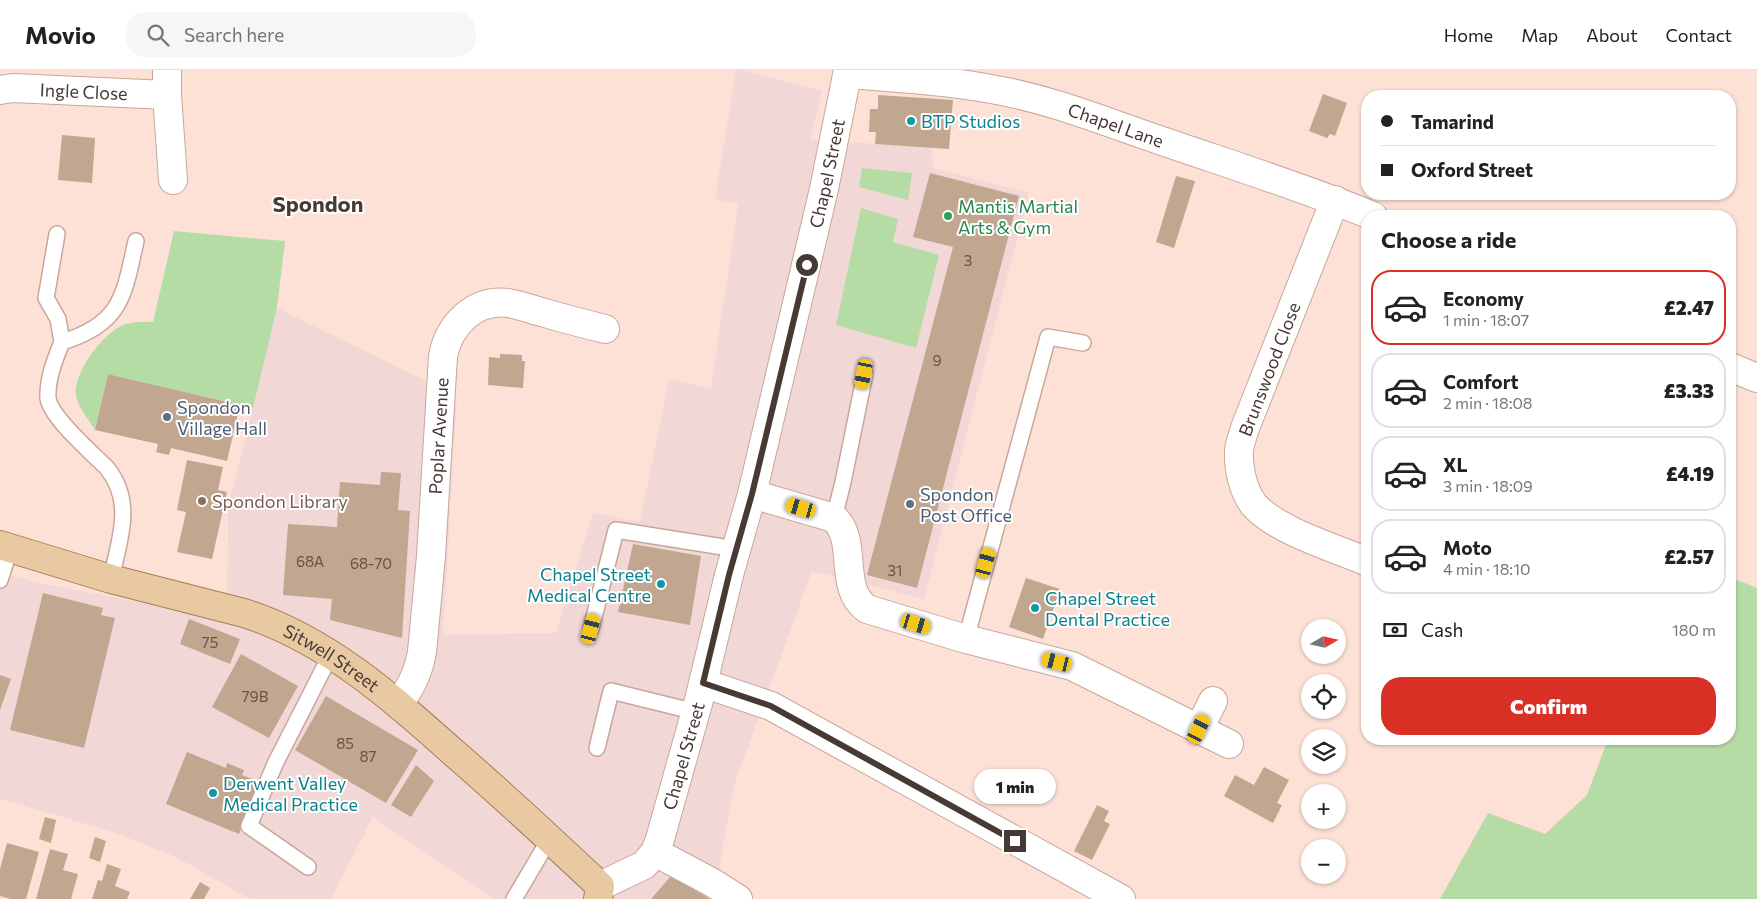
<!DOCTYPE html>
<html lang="en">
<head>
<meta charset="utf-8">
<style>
  body { margin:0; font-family:Commissioner,sans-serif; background:#f6f6f6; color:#222; height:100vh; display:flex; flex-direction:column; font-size:19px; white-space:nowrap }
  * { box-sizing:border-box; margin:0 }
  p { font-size:16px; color:#767676 }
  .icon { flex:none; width:28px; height:28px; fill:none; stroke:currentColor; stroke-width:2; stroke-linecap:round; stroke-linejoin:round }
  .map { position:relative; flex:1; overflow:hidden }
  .sheet { position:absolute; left:1361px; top:140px; width:375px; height:535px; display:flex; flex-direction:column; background:#fff; border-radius:20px; box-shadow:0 1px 4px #0004 }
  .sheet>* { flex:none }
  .banner { position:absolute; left:1361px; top:20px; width:375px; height:110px; border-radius:20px; box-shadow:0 1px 4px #0004; display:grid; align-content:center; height:110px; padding:0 20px; background:#fff }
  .needle { width:32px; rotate:81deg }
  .controls { position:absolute; left:1301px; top:549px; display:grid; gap:10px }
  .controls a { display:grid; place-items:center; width:45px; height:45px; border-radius:50%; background:#fff; box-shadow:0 1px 4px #0004; font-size:25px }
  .end { position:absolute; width:22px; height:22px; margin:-11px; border:6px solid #473933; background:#fff; box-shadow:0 0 0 2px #fff }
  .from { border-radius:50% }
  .bubble { position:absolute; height:35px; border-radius:18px; background:#fff; box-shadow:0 1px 4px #0004; font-size:16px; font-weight:800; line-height:35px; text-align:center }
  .car { position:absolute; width:15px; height:30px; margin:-15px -8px; border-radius:6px; box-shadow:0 0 4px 1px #0007; background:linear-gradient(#f5c518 24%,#345 0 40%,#f5c518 0 76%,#345 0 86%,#f5c518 0) }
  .banner b { display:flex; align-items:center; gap:18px; height:48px; font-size:19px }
  .banner b+b { border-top:1px solid #e0e0e0 }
  .banner i { width:12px; height:12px; background:#222 }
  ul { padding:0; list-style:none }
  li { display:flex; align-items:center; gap:15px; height:75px; margin:0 10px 8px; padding:0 10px; border:2px solid #e0e0e0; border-radius:20px }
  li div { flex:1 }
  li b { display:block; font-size:19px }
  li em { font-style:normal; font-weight:800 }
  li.current { border-color:#d93025 }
  li>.icon { width:45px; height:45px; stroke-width:1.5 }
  h2 { padding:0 20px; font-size:22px; line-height:60px }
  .pay { display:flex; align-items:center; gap:12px; height:55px; padding:0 20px; font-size:19px }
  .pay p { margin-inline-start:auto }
  .primary-button { display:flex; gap:10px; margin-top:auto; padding:10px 20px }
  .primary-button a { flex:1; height:58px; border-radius:20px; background:#d93025; color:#fff; font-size:20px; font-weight:800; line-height:58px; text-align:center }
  header { display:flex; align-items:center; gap:30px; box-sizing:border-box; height:70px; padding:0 25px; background:#fff; border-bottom:1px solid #e0e0e0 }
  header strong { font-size:24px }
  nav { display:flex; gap:28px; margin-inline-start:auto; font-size:18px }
  .search { width:350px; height:45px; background:#f6f6f6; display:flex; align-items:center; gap:12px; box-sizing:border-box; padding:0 18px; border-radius:20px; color:#767676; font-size:19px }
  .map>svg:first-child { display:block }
  .commercial { fill:#f2d7d7 }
  .green { fill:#b6dca6 }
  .building { fill:#c1a690 }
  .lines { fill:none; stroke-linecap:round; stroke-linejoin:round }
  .lane-casing { stroke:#c8a79a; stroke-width:18 }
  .street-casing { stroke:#c8a79a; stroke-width:30 }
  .secondary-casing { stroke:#c8a79a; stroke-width:30 }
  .primary-casing { stroke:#a67f53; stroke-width:30 }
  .lane { stroke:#fff; stroke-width:15 }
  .street { stroke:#fff; stroke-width:28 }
  .secondary { stroke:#fff; stroke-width:28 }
  .primary { stroke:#e8c9a2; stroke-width:28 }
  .route { stroke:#473933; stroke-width:6 }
  .culture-dot { fill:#0f9aa8; stroke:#fff; stroke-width:2 }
  .leisure-dot { fill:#2e9e5b; stroke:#fff; stroke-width:2 }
  .service-dot { fill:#5c6f8a; stroke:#fff; stroke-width:2 }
  .education-dot { fill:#8d6e63; stroke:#fff; stroke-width:2 }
  .labels { text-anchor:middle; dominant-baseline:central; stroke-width:4; stroke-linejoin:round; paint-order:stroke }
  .number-label { font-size:15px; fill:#66544a }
  .street-label { font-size:18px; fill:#473933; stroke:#fff }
  .culture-label { font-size:18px; fill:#0d838f; stroke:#fff; text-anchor:start }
  .leisure-label { font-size:18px; fill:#27864d; stroke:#fff; text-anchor:start }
  .service-label { font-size:18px; fill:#4e5e75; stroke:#fff; text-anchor:start }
  .education-label { font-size:18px; fill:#785e54; stroke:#fff; text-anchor:start }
  .district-label { font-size:22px; font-weight:bold; fill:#473933; stroke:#fff }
</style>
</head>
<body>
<header>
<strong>Movio</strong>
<div class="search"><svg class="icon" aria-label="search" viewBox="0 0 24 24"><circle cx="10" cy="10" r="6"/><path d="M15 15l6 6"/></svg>Search here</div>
<nav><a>Home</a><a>Map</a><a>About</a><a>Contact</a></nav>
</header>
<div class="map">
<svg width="1757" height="829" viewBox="0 0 1757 829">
  <rect width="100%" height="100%" fill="#fee1d6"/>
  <path class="commercial" d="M736 0H742L822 21 810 70 932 77 933 98 1029 123 924 529 812 501 733 718 714 829H493L373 747 331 829H250L174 786 110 761 0 729V502L38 513 227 548 228 438 277 238 457 326 443 565 556 563 593 443 640 452 669 309 711 319 738 134 715 129Z"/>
  <g class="green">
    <path d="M862 98 912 103 908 130 859 117Z"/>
    <path d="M861 138 898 149 893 172 939 185 916 278 836 255Z"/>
    <path d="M174 161 285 171 277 238 253 338 108 304 95 360C89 350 78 337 76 326 72 304 103 263 123 255 133 251 143 252 153 252Z"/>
    <path d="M1730 507 1757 518V829H1440L1488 743 1545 764 1587 725 1608 669H1730Z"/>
  </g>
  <g class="building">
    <path d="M1323 24 1347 33 1335 66 1330 64 1327 68 1309 61Z"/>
    <path d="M878 25 953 30 949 79 875 74 876 62H869L870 39H878Z"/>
    <path d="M62 65 95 68 92 113 58 110Z"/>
    <path d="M930 103 1019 126 917 518 867 505 953 177 913 167Z"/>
    <path d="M1176 106 1195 111 1174 178 1156 172Z"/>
    <path d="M500 284 522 285V291H525L523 318 488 315 489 287 500 288Z"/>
    <path d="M108 304 240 335 227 391 171 378 169 385 156 382 158 374 95 360Z"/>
    <path d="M187 390 223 397 218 420 227 422 212 489 177 482 186 442 177 440Z"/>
    <path d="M381 402 401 403 398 440 410 441 402 568 330 550 332 529 283 525 288 454 337 457 340 412 380 415Z"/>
    <path d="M633 474 701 486 690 555 618 542Z"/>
    <path d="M1026 508 1060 519 1043 569 1009 557Z"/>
    <path d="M43 523 103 538 101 545 115 548 84 678 10 660Z"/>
    <path d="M189 549 240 569 230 594 180 574Z"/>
    <path d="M241 584 298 616 269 668 212 637Z"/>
    <path d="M0 605 11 609 0 640Z"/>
    <path d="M326 626 418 680 386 733 295 680Z"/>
    <path d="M187 682 226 698 227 693 244 700 242 705 260 712 239 764 166 734Z"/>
    <path d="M416 695 434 711 411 747 391 735Z"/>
    <path d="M1264 697 1289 710 1277 733 1282 735 1273 753 1224 726 1235 705 1254 715Z"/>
    <path d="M1097 735 1109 741 1104 751 1110 754 1092 790 1074 781Z"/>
    <path d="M45 747 56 750 51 773 39 769Z"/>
    <path d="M95 767 106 771 100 792 89 788Z"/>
    <path d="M7 773 39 782 26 829H11L0 826V799Z"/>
    <path d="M50 779 68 784 63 800 78 804 71 829H36Z"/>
    <path d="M107 794 121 799 115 816 130 822 127 829H92L98 810 102 811Z"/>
    <path d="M671 806 710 829H651Z"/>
    <path d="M200 812 210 818 204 829H190Z"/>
  </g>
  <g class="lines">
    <g class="lane-casing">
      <g id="lane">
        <path d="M57 164 46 228 58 249 62 272"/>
        <path d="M834 448 843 412 865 304"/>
        <path d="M111 509C119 470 135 433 107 398 93 384 50 347 48 328 47 309 55 289 62 272 122 254 124 225 136 171"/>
        <path d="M0 510 10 479"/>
        <path d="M591 559 616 460 736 479"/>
        <path d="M966 569 1048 267 1083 273"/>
        <path d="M597 678 611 621 696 642"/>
        <path d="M308 797 249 756 275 694 331 584"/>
        <path d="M514 829 550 768"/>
      </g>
    </g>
    <g class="street-casing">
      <g id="street">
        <path id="s1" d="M848 4C895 8 944 10 991 19 1051 29 1108 53 1165 72 1235 96 1305 118 1373 146"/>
        <path id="s2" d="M0 20 13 18 167 25V0"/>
        <path d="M167 25 173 110"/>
        <path d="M1335 130 1245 358C1243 365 1240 373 1239 380 1238 398 1243 421 1254 435 1277 461 1335 478 1368 492"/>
        <path d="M1730 297 1757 308"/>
        <path d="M752 424 834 448C859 471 837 518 867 539L966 569 1072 596 1229 674"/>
        <path d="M703 613 771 636 1121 829"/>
        <path id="s3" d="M399 634C411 616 418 604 422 582L431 486 443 286C449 255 474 229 508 233 520 235 533 240 545 243 565 249 585 254 605 259"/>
        <path d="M1199 659 1213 631"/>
        <path d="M655 782 713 813 738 829"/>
      </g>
    </g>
    <g class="secondary-casing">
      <g id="secondary">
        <path id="s4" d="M600 816 644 795 655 782 660 769 699 630 729 505 752 424 824 119 848 0"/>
      </g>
    </g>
    <g class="primary-casing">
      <g id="primary">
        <path id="s5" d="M0 475 111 509 244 543C326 569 391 627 454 683 504 726 552 771 600 816L598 829"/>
      </g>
    </g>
    <use href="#lane" class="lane"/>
    <use href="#street" class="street"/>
    <use href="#secondary" class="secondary"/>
    <use href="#primary" class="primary"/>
  </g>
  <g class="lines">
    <path class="route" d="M807 195 752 424 729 505 703 613 771 636 1015 771"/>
  </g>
  <g class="culture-dot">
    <circle cx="911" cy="51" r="5"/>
    <circle cx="661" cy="514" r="5"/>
    <circle cx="1035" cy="538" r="5"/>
    <circle cx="213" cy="723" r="5"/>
  </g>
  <circle class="leisure-dot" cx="948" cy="146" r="5"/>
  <g class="service-dot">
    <circle cx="167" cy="347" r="5"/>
    <circle cx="910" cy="434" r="5"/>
  </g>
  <circle class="education-dot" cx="202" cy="431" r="5"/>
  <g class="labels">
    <g class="number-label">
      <text x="968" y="190">3</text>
      <text x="937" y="290">9</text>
      <text x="310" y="491">68A</text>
      <text x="371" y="493">68-70</text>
      <text x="895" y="500">31</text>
      <text x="210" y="572">75</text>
      <text x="255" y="626">79B</text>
      <text x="345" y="673">85</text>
      <text x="368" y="686">87</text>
    </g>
    <g class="street-label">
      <text stroke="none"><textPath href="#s2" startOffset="84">Ingle Close</textPath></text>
      <text stroke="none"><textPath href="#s1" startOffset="274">Chapel Lane</textPath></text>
      <text stroke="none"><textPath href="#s4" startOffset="766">Chapel Street</textPath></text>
      <text transform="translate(1269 299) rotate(-69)">Brunswood Close</text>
      <text stroke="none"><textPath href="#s3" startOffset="274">Poplar Avenue</textPath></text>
      <text stroke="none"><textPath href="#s5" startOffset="352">Sitwell Street</textPath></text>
      <text stroke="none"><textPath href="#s4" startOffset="166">Chapel Street</textPath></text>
    </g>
    <g class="culture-label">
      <text x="921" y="51">BTP Studios</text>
      <text x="651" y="504" text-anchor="end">Chapel Street<tspan x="651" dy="21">Medical Centre</tspan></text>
      <text x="1045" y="528">Chapel Street<tspan x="1045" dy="21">Dental Practice</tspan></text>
      <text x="223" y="713">Derwent Valley<tspan x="223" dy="21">Medical Practice</tspan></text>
    </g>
    <g class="leisure-label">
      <text x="958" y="136">Mantis Martial<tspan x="958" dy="21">Arts &amp; Gym</tspan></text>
    </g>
    <g class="service-label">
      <text x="177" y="337">Spondon<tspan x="177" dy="21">Village Hall</tspan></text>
      <text x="920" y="424">Spondon<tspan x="920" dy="21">Post Office</tspan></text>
    </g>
    <g class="education-label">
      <text x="212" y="431">Spondon Library</text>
    </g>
    <g class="district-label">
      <text x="318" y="133">Spondon</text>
    </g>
  </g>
</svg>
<div class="controls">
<a><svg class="needle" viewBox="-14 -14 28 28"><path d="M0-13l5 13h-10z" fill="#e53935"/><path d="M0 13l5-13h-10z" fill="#767676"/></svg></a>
<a><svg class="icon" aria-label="locate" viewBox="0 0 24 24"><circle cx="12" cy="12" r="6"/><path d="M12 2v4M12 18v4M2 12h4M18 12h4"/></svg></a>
<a><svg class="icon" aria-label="layers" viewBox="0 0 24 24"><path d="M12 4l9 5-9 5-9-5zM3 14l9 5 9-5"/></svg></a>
<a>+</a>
<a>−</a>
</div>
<i class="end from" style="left:807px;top:195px"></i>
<i class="end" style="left:1015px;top:771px"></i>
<div class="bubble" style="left:974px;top:699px;width:82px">1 min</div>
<i class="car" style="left:864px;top:304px;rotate:191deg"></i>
<i class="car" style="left:801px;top:438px;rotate:286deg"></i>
<i class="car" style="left:986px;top:493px;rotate:15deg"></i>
<i class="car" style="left:916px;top:554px;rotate:107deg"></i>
<i class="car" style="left:591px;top:559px;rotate:14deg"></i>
<i class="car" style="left:1057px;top:592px;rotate:284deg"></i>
<i class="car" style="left:1199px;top:659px;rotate:26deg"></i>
<div class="banner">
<b><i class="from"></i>Tamarind</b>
<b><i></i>Oxford Street</b>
</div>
<section class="sheet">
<h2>Choose a ride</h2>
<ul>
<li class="current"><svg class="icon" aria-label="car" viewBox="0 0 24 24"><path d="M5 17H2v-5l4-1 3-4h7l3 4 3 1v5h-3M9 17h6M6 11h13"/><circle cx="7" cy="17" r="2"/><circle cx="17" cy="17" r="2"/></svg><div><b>Economy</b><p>1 min · 18:07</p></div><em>£2.47</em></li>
<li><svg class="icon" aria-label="car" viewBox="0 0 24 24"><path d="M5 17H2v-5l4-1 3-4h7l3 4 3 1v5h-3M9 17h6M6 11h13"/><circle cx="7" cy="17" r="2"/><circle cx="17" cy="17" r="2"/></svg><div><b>Comfort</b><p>2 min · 18:08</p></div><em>£3.33</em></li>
<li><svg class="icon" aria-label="car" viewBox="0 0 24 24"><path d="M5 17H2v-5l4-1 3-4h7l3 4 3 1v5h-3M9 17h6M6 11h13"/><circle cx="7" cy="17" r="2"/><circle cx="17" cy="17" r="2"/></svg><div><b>XL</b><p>3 min · 18:09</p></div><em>£4.19</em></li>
<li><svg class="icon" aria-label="car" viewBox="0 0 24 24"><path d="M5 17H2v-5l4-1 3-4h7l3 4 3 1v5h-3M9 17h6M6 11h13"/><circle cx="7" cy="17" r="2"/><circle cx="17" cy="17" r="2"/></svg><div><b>Moto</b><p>4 min · 18:10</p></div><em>£2.57</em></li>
</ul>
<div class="pay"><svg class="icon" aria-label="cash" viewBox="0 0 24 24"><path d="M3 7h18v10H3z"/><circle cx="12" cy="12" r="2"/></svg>Cash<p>180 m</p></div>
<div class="primary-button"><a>Confirm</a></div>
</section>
</div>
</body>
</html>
